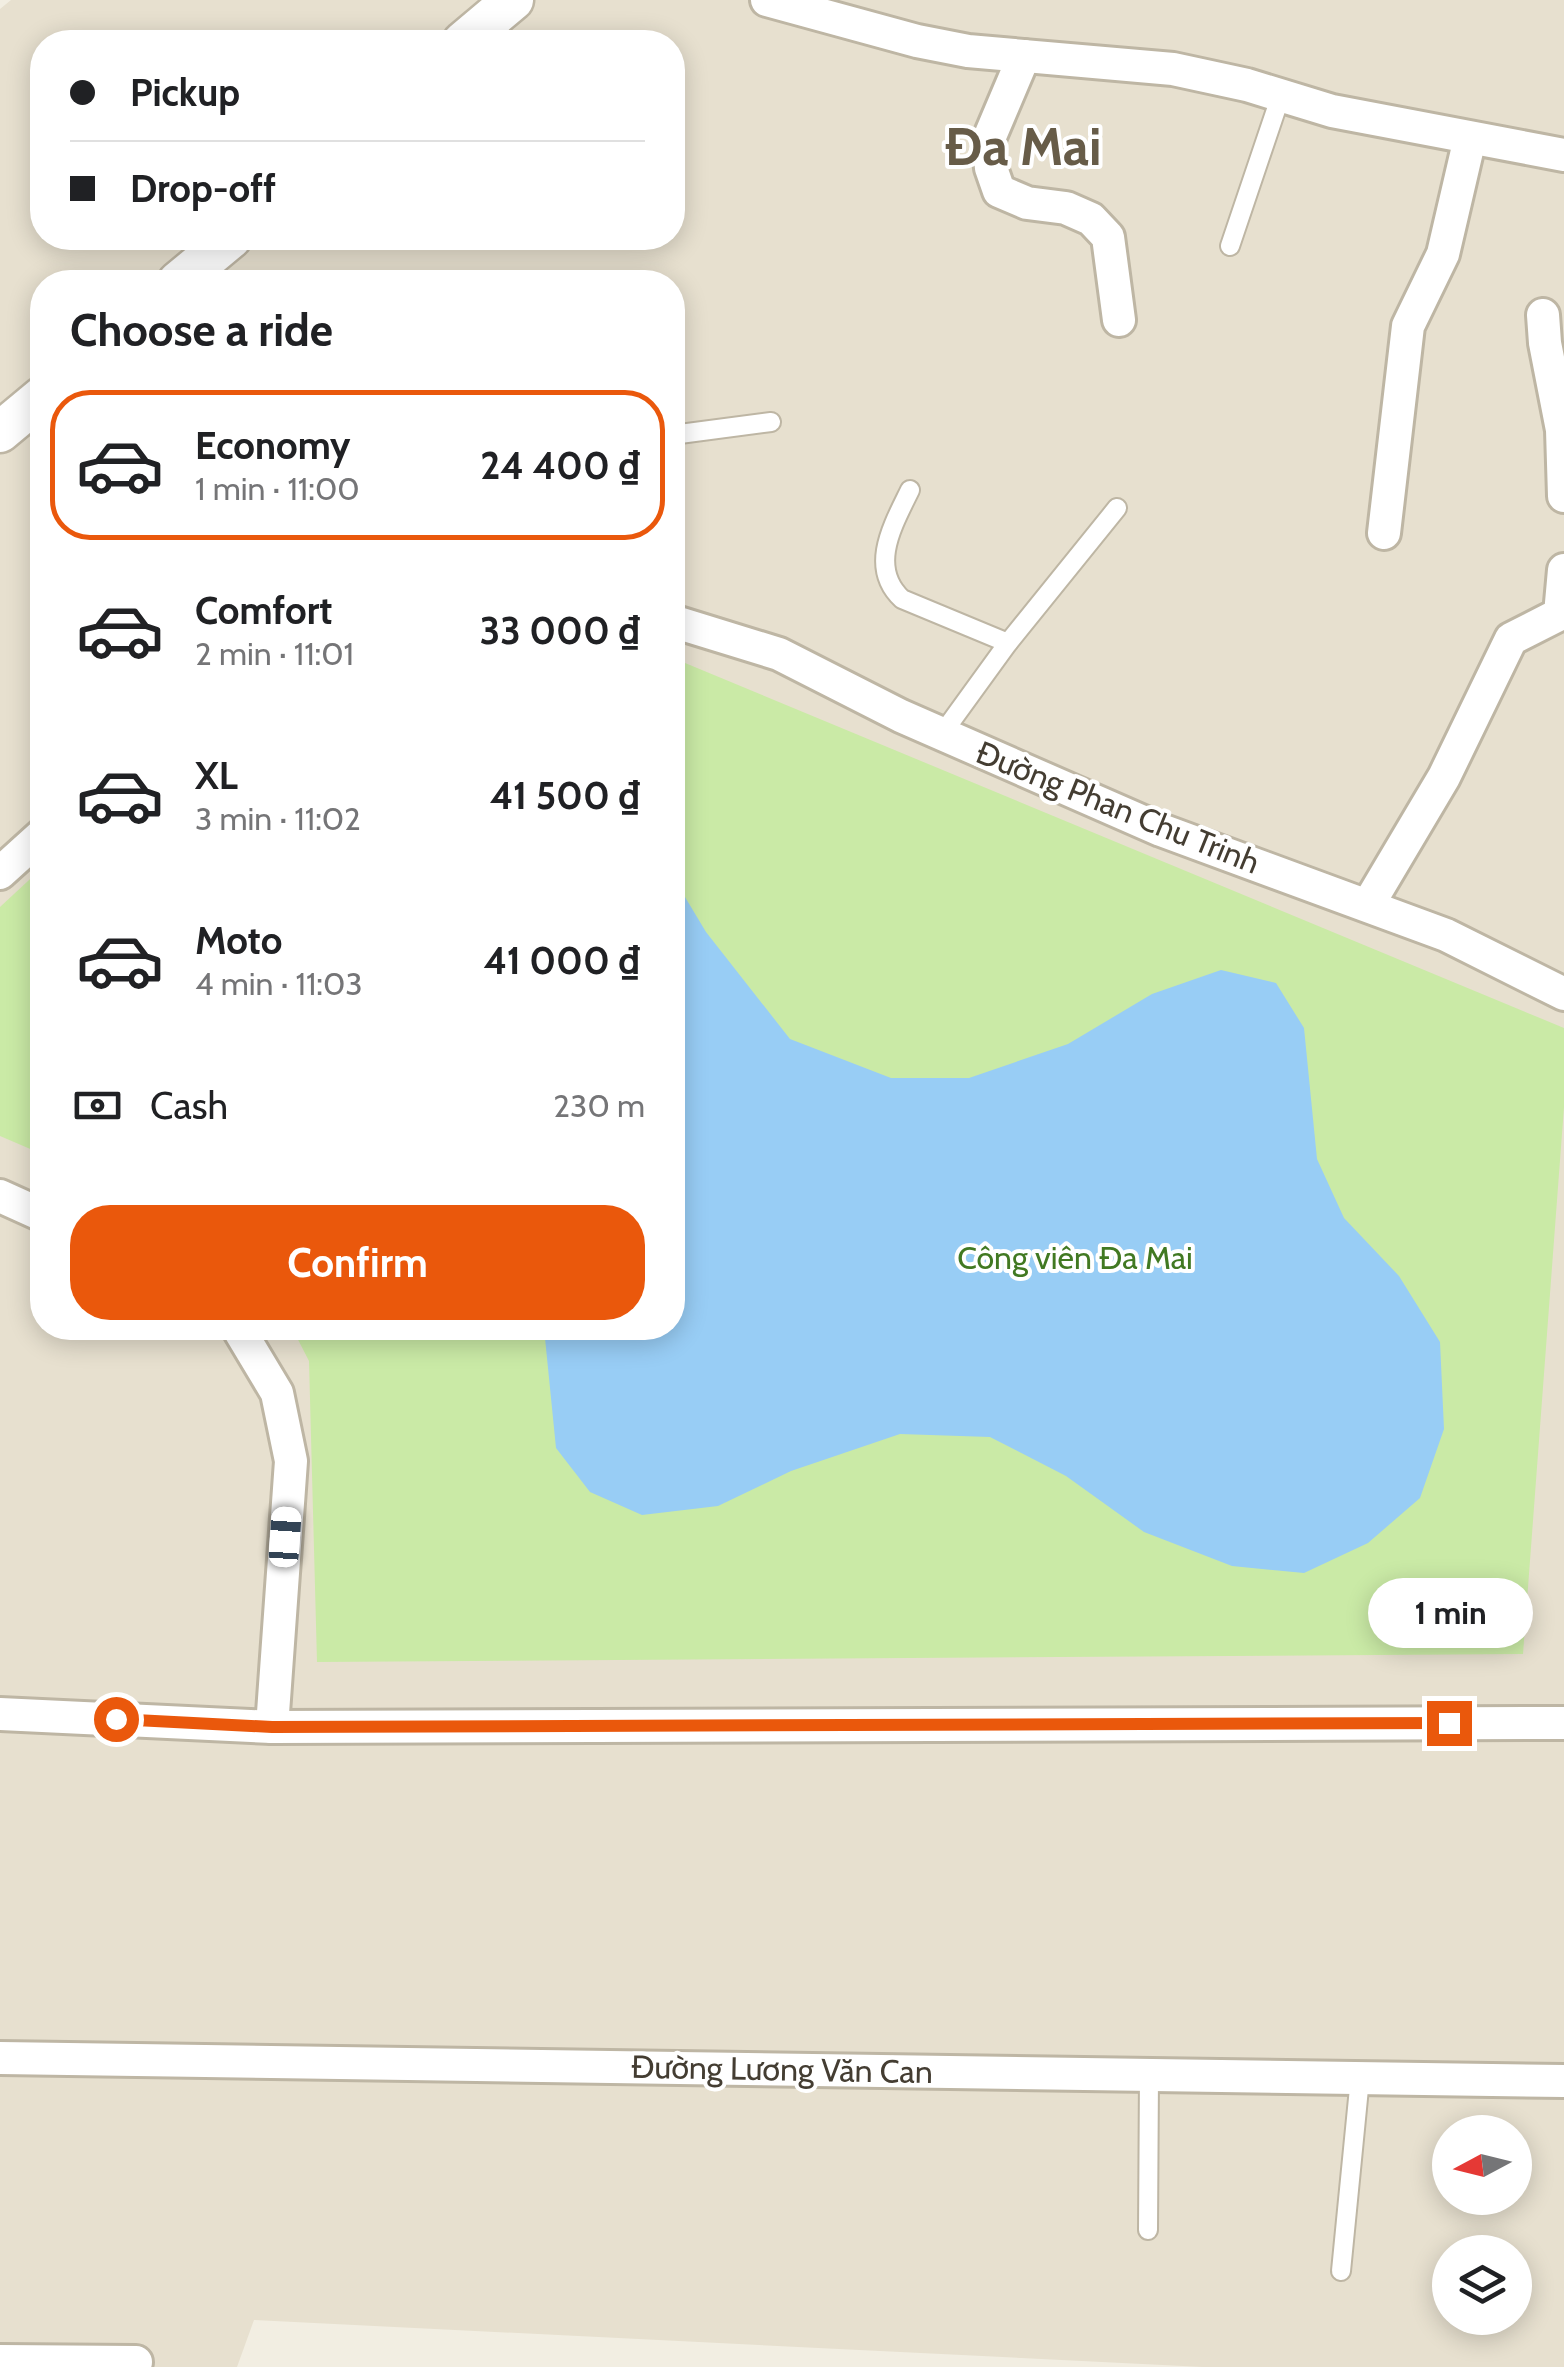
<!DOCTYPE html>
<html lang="en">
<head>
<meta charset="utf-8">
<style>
  body { margin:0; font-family:Cabin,sans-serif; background:#f6f6f6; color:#202124; height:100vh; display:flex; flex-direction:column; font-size:38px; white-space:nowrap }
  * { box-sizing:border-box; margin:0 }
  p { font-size:32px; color:#757577 }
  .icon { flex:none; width:55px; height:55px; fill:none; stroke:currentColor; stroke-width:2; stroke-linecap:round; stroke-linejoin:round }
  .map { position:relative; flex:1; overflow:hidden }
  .side { position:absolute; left:30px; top:270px; width:655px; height:1070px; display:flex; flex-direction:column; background:#fff; border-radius:40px; box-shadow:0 5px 25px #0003 }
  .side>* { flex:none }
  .guide { position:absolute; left:30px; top:30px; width:655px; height:220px; border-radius:40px; box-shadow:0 5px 25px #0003; display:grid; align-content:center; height:220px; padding:0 40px; background:#fff }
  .needle { width:65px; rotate:263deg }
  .tools { position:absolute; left:1432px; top:2115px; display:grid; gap:20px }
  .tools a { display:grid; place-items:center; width:100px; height:100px; border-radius:50%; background:#fff; box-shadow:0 5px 25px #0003; font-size:50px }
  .end { position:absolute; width:45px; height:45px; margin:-22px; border:12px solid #ea580c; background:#fff; box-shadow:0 0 0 5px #fff }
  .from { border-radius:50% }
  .bubble { position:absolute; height:70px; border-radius:35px; background:#fff; box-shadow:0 5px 25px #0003; font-size:32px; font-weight:800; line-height:70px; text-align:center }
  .car { position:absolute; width:30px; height:60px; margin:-30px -15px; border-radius:12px; box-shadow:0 0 8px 2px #0007; background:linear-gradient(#fff 24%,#345 0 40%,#fff 0 76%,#345 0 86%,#fff 0) }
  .guide b { display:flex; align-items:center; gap:35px; height:95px; font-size:38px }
  .guide b+b { border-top:2px solid #e0e0e0 }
  .guide i { width:25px; height:25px; background:#202124 }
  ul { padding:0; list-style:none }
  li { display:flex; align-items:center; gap:30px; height:150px; margin:0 20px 15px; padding:0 20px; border:5px solid transparent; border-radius:40px }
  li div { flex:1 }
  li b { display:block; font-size:38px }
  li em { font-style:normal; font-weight:800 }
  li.on { border-color:#ea580c }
  li>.icon { width:90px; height:90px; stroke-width:1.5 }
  h2 { padding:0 40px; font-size:45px; line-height:120px }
  .pay { display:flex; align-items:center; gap:25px; height:110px; padding:0 40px; font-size:38px }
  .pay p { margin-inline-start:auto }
  .action { display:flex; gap:20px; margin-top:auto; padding:20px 40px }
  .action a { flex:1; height:115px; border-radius:40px; background:#ea580c; color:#fff; font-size:40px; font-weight:800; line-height:115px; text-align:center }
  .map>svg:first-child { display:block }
  .residential { fill:#e7e0cf; fill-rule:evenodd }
  .green { fill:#caeaa6 }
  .water { fill:#98cdf5 }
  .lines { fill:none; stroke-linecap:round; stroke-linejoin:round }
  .service-casing { stroke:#beb6a4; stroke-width:22 }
  .minor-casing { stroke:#beb6a4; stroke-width:38 }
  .tertiary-casing { stroke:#beb6a4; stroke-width:45 }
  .service { stroke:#fff; stroke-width:18 }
  .minor { stroke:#fff; stroke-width:32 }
  .tertiary { stroke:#fff; stroke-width:40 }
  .route { stroke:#ea580c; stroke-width:12 }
  .labels { text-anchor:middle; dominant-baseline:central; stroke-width:8; stroke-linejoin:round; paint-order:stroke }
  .street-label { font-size:32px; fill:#443d32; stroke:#fff }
  .park-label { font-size:32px; fill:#417922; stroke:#fff }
  .town-label { font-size:52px; font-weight:bold; fill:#675c48; stroke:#fff }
</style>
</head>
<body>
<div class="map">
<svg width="1564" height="2367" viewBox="0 0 1564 2367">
  <rect width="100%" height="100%" fill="#f2eee2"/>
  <path class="residential" d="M11 0H1564V2367H1203L254 2320 237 2367H0V9ZM42 42H672V238H42ZM42 282H672V1328H42ZM1450 2132H1515V2198H1450ZM1450 2252H1515V2318H1450Z"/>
  <g class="green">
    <path d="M673 658 1564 1028V1107L1523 1654 317 1662 309 1361 292 1328H672Z"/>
    <path d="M42 868V1154L0 1136V907Z"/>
  </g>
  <path class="water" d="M673 877 706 932 790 1039 891 1078H969L1068 1044 1152 994 1221 970 1276 983 1304 1028 1317 1159 1344 1218 1399 1276 1440 1342 1444 1429 1420 1498 1368 1543 1304 1573 1232 1566 1144 1532 1066 1476 990 1437 900 1434 791 1471 718 1506 642 1515 590 1492 556 1448 544 1328H672Z"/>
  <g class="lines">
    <g class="service-casing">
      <g id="service">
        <path d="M1230 246 1281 95"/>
        <path d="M672 435 771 422"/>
        <path d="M910 490C893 525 868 567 902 599L1008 643"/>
        <path d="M942 734 1008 643 1117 508"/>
        <path d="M1148 2230 1149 2075"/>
        <path d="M1341 2271 1360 2078"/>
      </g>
    </g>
    <g class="minor-casing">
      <g id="minor">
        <path d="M767 0 917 41 968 51 1173 69 1247 85 1332 111 1564 155"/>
        <path d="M1024 56 988 141 991 168 999 191 1027 203 1066 208 1091 219 1108 237 1119 320"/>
        <path d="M1543 315 1545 343 1562 430 1564 496"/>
        <path d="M1384 533 1408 326 1443 254 1470 138"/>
        <path d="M672 621 779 654 901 716 1161 830 1446 935 1564 994"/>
        <path d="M0 873 42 835"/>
        <path d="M1368 905 1444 777 1511 639 1560 614 1564 570"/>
        <path d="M0 1196 42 1215"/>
        <path d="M238 1328 277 1393 291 1461 272 1727"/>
        <path d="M0 1714 272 1727 1564 1723"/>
        <path d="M0 2058 1564 2081"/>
        <path d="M0 2361 136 2362"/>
      </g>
    </g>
    <g class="tertiary-casing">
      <g id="tertiary">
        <path d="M463 42 513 0"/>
        <path d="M178 282 231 238"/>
        <path d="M0 432 42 397"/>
      </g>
    </g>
    <use href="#service" class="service"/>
    <use href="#minor" class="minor"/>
    <use href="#tertiary" class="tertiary"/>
  </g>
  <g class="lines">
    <path class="route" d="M116 1719 272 1727 1449 1723"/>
  </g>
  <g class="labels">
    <g class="street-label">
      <text transform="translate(1118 807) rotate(22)">Đường Phan Chu Trinh</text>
      <text transform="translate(782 2069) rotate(1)">Đường Lương Văn Can</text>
    </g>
    <g class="park-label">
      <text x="1075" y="1257">Công viên Đa Mai</text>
    </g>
    <g class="town-label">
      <text x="1023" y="146">Đa Mai</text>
    </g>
  </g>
</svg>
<div class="tools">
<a><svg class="needle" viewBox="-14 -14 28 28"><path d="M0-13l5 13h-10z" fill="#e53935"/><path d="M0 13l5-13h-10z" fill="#757577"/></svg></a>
<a><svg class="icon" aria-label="layers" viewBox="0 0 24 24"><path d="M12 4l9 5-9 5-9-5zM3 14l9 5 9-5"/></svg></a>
</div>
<i class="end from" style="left:116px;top:1719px"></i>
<i class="end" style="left:1449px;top:1723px"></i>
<div class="bubble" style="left:1368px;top:1578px;width:165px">1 min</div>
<i class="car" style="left:285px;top:1537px;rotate:4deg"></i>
<div class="guide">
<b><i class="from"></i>Pickup</b>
<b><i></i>Drop-off</b>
</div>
<section class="side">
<h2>Choose a ride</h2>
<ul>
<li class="on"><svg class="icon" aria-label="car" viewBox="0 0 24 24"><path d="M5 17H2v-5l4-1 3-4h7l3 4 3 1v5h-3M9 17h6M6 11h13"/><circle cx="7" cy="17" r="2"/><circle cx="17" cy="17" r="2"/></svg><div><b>Economy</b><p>1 min · 11:00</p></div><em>24 400 ₫</em></li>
<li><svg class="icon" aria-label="car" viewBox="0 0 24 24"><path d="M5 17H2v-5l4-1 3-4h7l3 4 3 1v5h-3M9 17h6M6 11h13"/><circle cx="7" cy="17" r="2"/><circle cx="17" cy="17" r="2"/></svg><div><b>Comfort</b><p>2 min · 11:01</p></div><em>33 000 ₫</em></li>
<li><svg class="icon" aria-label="car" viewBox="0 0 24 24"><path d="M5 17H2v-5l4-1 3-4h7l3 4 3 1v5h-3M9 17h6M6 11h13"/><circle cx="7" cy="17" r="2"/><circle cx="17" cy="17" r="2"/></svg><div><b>XL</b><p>3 min · 11:02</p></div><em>41 500 ₫</em></li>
<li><svg class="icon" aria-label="car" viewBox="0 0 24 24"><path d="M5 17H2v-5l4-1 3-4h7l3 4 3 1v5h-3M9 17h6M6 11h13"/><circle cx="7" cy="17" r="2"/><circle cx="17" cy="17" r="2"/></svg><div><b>Moto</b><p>4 min · 11:03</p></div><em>41 000 ₫</em></li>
</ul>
<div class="pay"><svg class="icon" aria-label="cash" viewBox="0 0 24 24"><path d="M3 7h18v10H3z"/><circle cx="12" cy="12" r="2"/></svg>Cash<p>230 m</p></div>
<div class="action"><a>Confirm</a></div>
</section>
</div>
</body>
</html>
